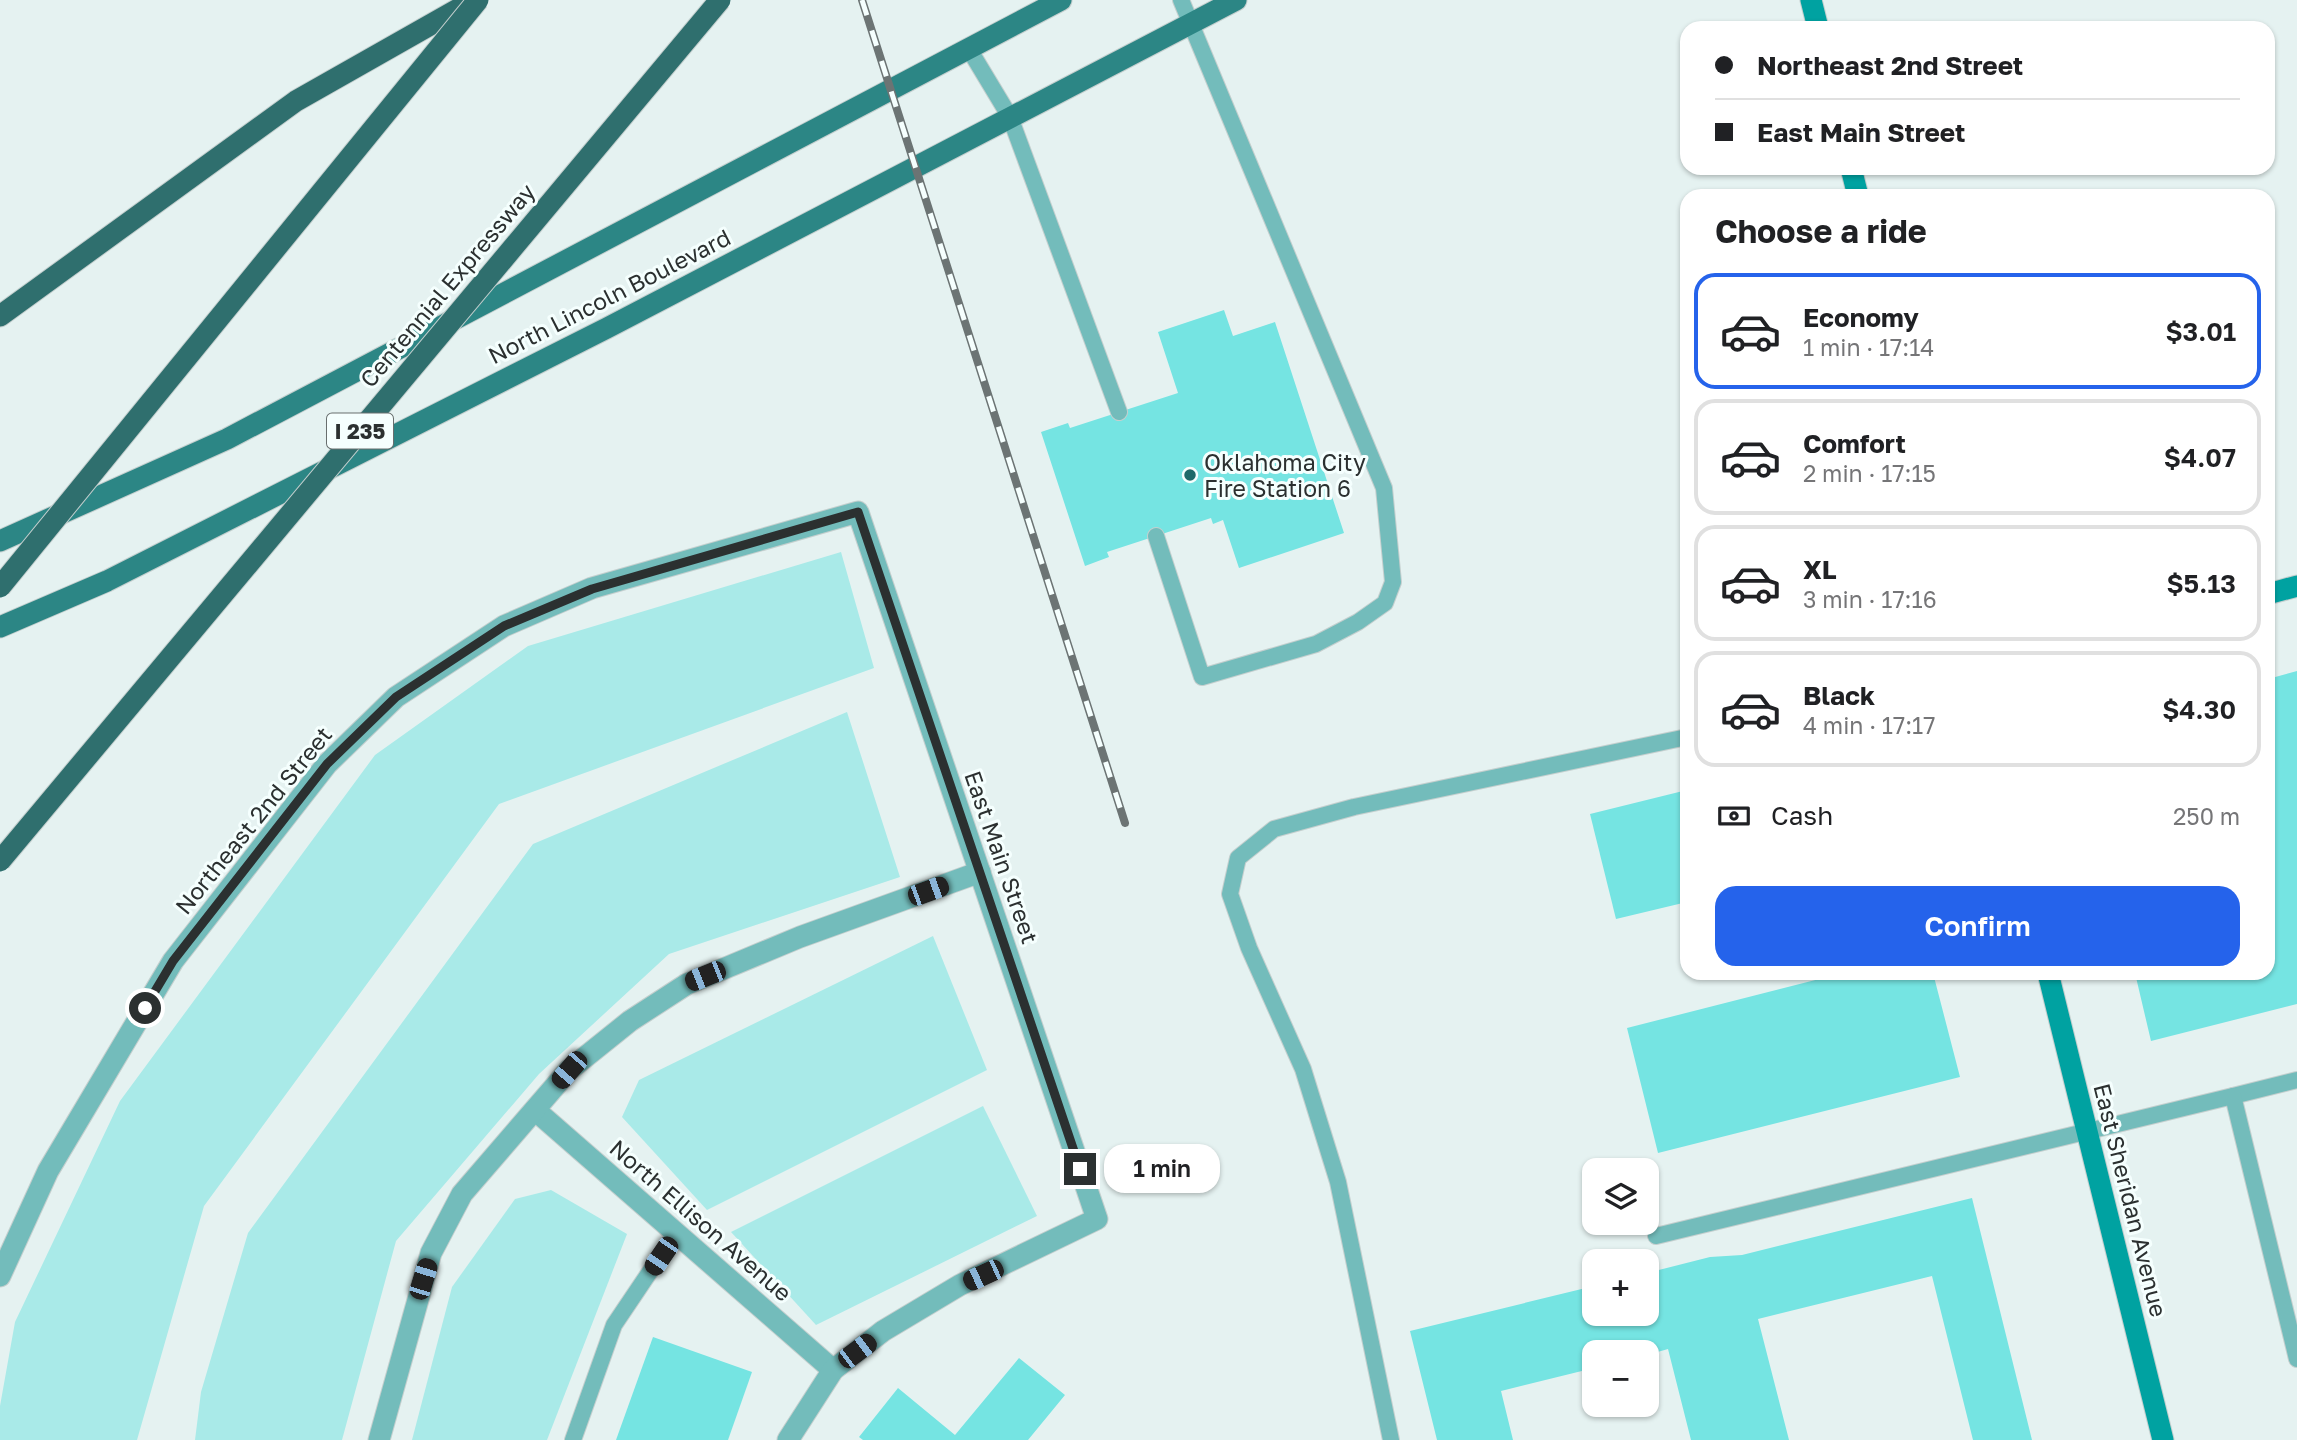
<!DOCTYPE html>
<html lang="en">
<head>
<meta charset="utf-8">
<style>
  body { margin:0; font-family:"Golos Text",sans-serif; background:#f6f6f6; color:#202124; height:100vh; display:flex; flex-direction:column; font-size:26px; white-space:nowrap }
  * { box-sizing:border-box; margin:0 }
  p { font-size:23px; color:#757577 }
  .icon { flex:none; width:38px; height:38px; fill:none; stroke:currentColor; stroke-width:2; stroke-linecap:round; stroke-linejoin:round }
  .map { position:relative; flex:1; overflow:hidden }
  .panel { position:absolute; left:1680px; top:189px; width:595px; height:791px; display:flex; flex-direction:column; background:#fff; border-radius:21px; box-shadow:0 2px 5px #0004 }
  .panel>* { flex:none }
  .guide { position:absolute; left:1680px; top:21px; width:595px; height:154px; border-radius:21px; box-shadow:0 2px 5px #0004; display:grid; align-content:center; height:154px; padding:0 35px; background:#fff }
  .tools { position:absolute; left:1582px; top:1158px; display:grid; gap:14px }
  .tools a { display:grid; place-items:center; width:77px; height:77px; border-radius:14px; background:#fff; box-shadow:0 2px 5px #0004; font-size:35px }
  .end { position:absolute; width:32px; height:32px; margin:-16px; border:9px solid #2b3030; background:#fff; box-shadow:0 0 0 4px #fff }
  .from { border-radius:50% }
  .bubble { position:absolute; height:49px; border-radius:21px; background:#fff; box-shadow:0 2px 5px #0004; font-size:23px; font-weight:600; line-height:49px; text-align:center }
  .car { position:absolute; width:21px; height:42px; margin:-21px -10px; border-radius:9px; box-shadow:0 0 5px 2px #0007; background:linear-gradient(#222 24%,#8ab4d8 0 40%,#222 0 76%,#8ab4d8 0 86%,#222 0) }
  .guide b { display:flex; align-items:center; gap:24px; height:66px; font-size:26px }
  .guide b+b { border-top:2px solid #e0e0e0 }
  .guide i { width:18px; height:18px; background:#202124 }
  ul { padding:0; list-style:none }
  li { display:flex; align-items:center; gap:21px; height:116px; margin:0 14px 10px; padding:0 21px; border:4px solid #e0e0e0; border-radius:21px }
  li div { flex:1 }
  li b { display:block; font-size:26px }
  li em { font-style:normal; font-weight:600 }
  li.active { border-color:#2563eb }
  li>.icon { width:63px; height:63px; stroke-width:1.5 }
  h2 { padding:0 35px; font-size:32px; line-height:84px }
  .pay { display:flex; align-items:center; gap:18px; height:77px; padding:0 35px; font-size:26px }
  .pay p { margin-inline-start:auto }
  .button { display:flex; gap:14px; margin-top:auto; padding:14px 35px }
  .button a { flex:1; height:80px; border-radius:21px; background:#2563eb; color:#fff; font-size:28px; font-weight:600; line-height:80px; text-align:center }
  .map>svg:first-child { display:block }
  .green { fill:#a9eae8 }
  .building { fill:#75e4e2 }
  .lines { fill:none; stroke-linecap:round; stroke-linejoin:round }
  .lane-casing { stroke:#c4cfce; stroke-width:18 }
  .street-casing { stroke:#c4cfce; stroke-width:23 }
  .secondary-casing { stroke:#c4cfce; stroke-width:23 }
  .primary-casing { stroke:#c4cfce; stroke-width:23 }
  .highway-casing { stroke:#c4cfce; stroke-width:23 }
  .lane { stroke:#73bcbb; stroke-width:16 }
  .street { stroke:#73bcbb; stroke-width:21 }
  .secondary { stroke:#00a2a1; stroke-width:21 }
  .primary { stroke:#2c8685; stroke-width:21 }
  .highway { stroke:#2f6f6e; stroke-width:21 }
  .rail-casing { stroke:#6c7474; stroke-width:8 }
  .rail { stroke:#f5fffe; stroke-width:5; stroke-dasharray:16; stroke-linecap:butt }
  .highway-bridge-casing { stroke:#c4cfce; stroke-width:23; stroke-linecap:butt }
  .highway-bridge { stroke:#2f6f6e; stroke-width:21 }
  .route { stroke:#2b3030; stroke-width:9 }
  .poi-dot { fill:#1d6a69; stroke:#f5fffe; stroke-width:2.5 }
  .labels { text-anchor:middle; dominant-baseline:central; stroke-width:6; stroke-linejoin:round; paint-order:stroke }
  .shield { fill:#f5fffe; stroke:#686e6e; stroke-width:2 }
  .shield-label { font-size:21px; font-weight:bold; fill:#2b3030 }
  .street-label { font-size:23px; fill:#2b3030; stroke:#f5fffe }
  .poi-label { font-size:23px; fill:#2b3030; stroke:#f5fffe; text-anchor:start }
</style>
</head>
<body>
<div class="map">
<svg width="2297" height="1440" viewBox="0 0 2297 1440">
  <rect width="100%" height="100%" fill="#e5f2f1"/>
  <g class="green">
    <path d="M841 552 874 668 499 804 204 1206 137 1440H0V1406L15 1322 120 1101 375 755 528 646Z"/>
    <path d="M847 712 900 877 669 954 539 1074 396 1241 342 1440H195L201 1392 248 1233 533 844Z"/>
    <path d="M933 936 987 1070 707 1210 622 1117 639 1080Z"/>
    <path d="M983 1106 1037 1216 816 1325 731 1232Z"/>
    <path d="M551 1190 627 1234 547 1440H412L452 1287 515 1199Z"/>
  </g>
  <g class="building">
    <path d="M1224 310 1233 336 1275 322 1344 533 1239 568 1223 520 1213 524 1211 518 1107 552 1109 557 1085 566 1041 432 1068 423 1070 428 1178 393 1158 332Z"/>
    <path d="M2297 671V1004L2151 1041 2135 973H2268V679Z"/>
    <path d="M1687 790V902L1616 919 1590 814Z"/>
    <path d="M1834 973H1933L1960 1077 1658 1153 1627 1028 1835 975Z"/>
    <path d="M1972 1198 2032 1440H1973L1932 1276 1758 1319 1789 1440H1691L1668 1349 1647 1355 1594 1353V1368L1501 1391 1513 1440H1437L1410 1331 1594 1286V1314H1647V1273L1710 1257 1742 1255Z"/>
    <path d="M653 1337 752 1372 728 1440H616Z"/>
    <path d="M1019 1358 1065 1395 1028 1440H863L859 1437 898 1388 955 1435Z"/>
  </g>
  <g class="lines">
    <g class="lane-casing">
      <g id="lane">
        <path d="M969 49 1010 117 1119 412"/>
        <path d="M1156 536 1202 677 1316 644 1358 622 1385 603 1393 582 1384 488 1181 0"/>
        <path d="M2233 1096 2297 1080"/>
        <path d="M1656 1236 2233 1096 2297 1359"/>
        <path d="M573 1440 614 1325 676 1233"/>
        <path d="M1391 1440 1338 1182 1303 1069 1249 948 1230 894 1238 858 1274 829 1354 807 1687 737"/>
      </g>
    </g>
    <g class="street-casing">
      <g id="street">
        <path d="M535 1110 833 1370"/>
        <path d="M0 1276 48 1171 173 961 327 764 396 697 504 626 592 588 858 512 1097 1219 960 1285 883 1331 833 1370 788 1440"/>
        <path d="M379 1440 431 1253 462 1194 569 1070 630 1021 687 984 800 937 980 872"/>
      </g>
    </g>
    <g class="secondary-casing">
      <g id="secondary">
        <path d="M1811 0 1818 28"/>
        <path d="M1851 168 1858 196"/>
        <path d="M2268 594 2297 586"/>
        <path d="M2048 973 2163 1440"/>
      </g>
    </g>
    <g class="primary-casing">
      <g id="primary">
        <path d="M0 541 227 439 1061 0"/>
        <path d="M0 627 107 581 607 328 1236 0"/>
      </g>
    </g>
    <g class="highway-casing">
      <path id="highway" d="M0 316 296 101 474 0"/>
    </g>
    <use href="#lane" class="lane"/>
    <use href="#street" class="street"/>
    <use href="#secondary" class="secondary"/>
    <use href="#primary" class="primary"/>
    <use href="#highway" class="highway"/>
    <g class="rail-casing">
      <path id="rail" d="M862 0 1125 823"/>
    </g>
    <use href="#rail" class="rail"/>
    <g class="highway-bridge-casing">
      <g id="highway-bridge">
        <path d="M0 587 478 0"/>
        <path d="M0 861 720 0"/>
      </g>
    </g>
    <use href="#highway-bridge" class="highway-bridge"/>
  </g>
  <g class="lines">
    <path class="route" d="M145 1008 173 961 327 764 396 697 504 626 592 589 858 512 1080 1169"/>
  </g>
  <circle class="poi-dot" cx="1190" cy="475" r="7"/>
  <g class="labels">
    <rect class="shield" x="327" y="413.5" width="66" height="35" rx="5"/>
    <g class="shield-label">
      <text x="360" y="431">I 235</text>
    </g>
    <g class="street-label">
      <text transform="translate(447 285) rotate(-50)">Centennial Expressway</text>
      <text transform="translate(609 296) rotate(-27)">North Lincoln Boulevard</text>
      <text transform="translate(253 820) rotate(-51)">Northeast 2nd Street</text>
      <text transform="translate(1002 857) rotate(71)">East Main Street</text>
      <text transform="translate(2131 1200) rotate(76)">East Sheridan Avenue</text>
      <text transform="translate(701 1220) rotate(41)">North Ellison Avenue</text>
    </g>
    <g class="poi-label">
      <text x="1204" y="462">Oklahoma City<tspan x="1204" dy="26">Fire Station 6</tspan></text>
    </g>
  </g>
</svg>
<div class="tools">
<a><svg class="icon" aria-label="layers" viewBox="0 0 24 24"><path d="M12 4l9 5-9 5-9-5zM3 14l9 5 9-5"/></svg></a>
<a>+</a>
<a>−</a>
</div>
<i class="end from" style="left:145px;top:1008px"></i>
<i class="end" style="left:1080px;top:1169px"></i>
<div class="bubble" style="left:1104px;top:1144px;width:116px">1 min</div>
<i class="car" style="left:928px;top:891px;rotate:70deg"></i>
<i class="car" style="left:705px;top:976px;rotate:248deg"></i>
<i class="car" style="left:569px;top:1070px;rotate:221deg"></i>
<i class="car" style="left:661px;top:1256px;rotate:214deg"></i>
<i class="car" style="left:983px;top:1275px;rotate:245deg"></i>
<i class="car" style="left:423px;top:1279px;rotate:17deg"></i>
<i class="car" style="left:857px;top:1351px;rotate:53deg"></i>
<div class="guide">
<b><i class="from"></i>Northeast 2nd Street</b>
<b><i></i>East Main Street</b>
</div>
<section class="panel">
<h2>Choose a ride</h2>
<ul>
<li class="active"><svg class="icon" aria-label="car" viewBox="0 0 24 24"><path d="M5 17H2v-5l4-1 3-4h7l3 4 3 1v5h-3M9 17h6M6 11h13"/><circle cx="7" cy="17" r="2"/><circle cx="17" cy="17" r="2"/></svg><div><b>Economy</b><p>1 min · 17:14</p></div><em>$3.01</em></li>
<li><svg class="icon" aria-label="car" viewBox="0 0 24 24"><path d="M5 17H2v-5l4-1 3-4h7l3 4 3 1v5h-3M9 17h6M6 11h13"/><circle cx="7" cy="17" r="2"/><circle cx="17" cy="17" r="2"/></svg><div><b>Comfort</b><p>2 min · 17:15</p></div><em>$4.07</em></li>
<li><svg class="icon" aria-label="car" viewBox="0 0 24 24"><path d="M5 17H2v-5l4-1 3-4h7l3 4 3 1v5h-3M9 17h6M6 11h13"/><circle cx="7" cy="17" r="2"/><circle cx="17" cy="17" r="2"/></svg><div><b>XL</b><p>3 min · 17:16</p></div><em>$5.13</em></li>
<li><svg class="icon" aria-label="car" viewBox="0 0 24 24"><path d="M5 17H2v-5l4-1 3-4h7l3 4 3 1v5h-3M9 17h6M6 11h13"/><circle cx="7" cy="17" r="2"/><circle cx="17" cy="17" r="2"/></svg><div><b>Black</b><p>4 min · 17:17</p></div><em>$4.30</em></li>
</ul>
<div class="pay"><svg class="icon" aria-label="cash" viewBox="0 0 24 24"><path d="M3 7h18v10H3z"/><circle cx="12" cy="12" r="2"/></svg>Cash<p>250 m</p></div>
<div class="button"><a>Confirm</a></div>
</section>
</div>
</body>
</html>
